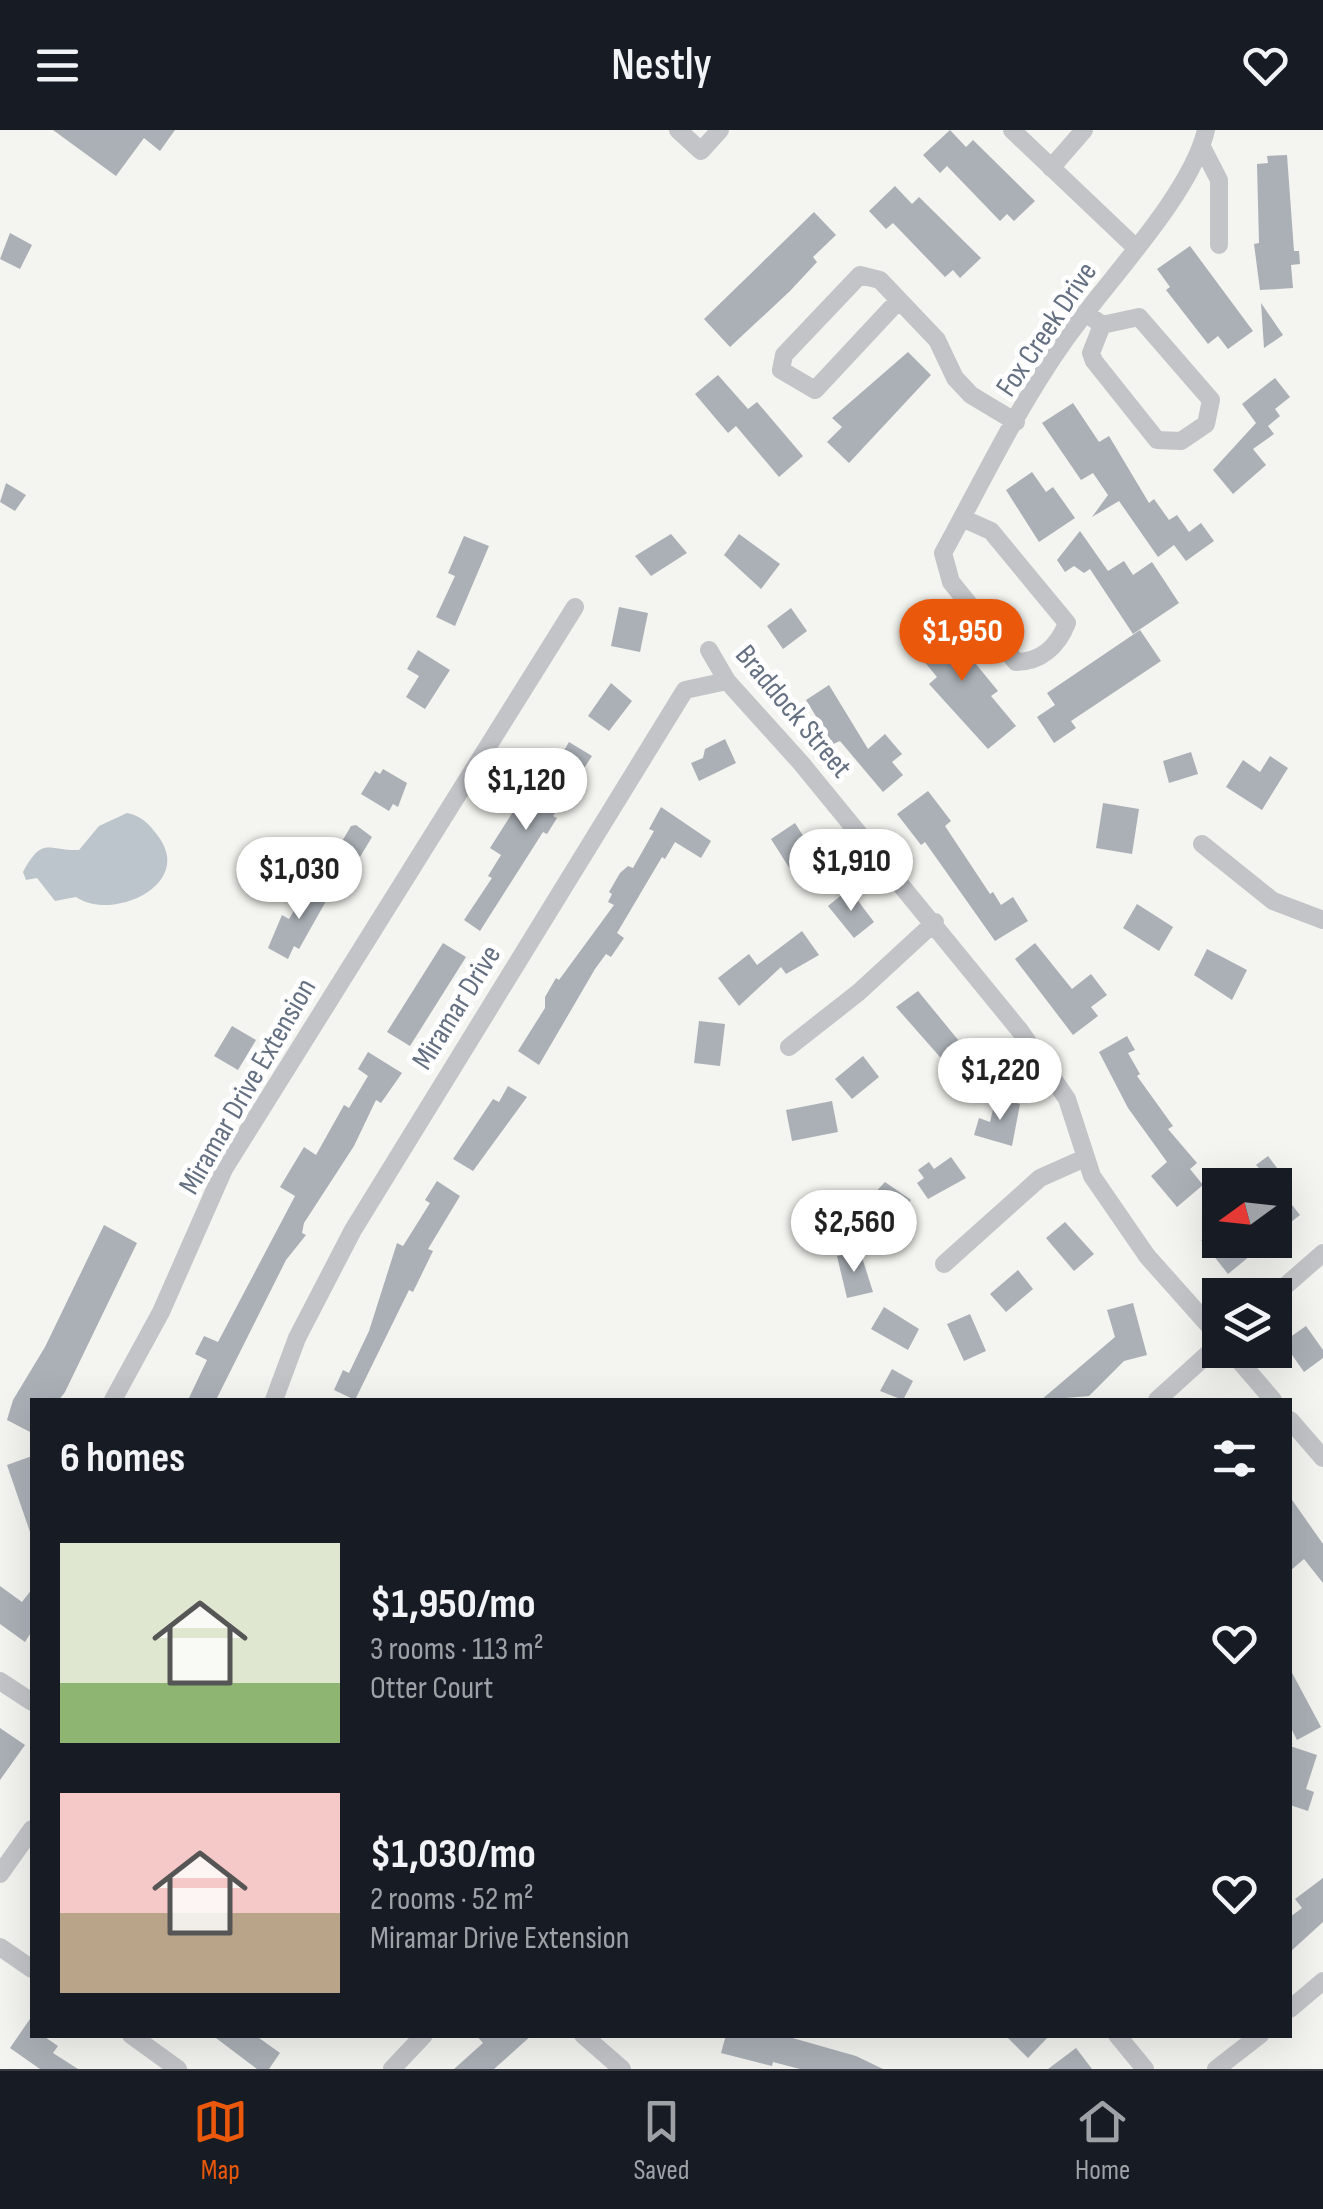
<!DOCTYPE html>
<html lang="en">
<head>
<meta charset="utf-8">
<style>
  :root { --surface:#171b24; --page:#20242c; --text:#f1f3f6; --muted:#9ea1a6; --line:#363941; --accent:#ea580c }
  body { margin:0; font-family:"Sofia Sans Condensed",sans-serif; background:var(--page); color:var(--text); height:100vh; display:flex; flex-direction:column; font-size:38px; white-space:nowrap }
  * { box-sizing:border-box; margin:0 }
  p { font-size:32px; color:var(--muted) }
  .icon { flex:none; width:55px; height:55px; fill:none; stroke:currentColor; stroke-width:2; stroke-linecap:round; stroke-linejoin:round }
  .map { position:relative; flex:1; overflow:hidden }
  .drawer { position:absolute; left:30px; top:1268px; width:1262px; height:640px; display:flex; flex-direction:column; background:var(--surface); border-radius:0px; box-shadow:0 10px 40px #0002 }
  .drawer>* { flex:none }
  .needle { width:65px; rotate:255deg }
  .controls { position:absolute; left:1202px; top:1038px; display:grid; gap:20px }
  .controls a { display:grid; place-items:center; width:90px; height:90px; border-radius:0px; background:var(--surface); box-shadow:0 10px 40px #0002; font-size:50px }
  .price { position:absolute; translate:-50% -85px; padding:0 22px; border-radius:35px; background:#fff; color:#222; font-size:32px; line-height:65px; filter:drop-shadow(0 2px 5px #0008) }
  .price::after { content:''; position:absolute; left:50%; top:60px; width:30px; height:22px; margin-left:-15px; background:inherit; clip-path:polygon(0 0,100% 0,50% 100%) }
  .price.on { background:var(--accent); color:#fff }
  ul { padding:0; list-style:none }
  li { display:flex; align-items:center; gap:30px; height:250px; padding:0 30px }
  li span { display:grid; place-items:center; flex:none; width:280px; height:200px; border-radius:0px; color:#555 }
  li>.icon { margin-inline-start:auto }
  span .icon { width:120px; height:120px; fill:#fffc; stroke-width:1 }
  li b { font-size:42px }
  h2 { display:flex; justify-content:space-between; align-items:center; height:120px; padding:0 30px; font-size:42px }
  header { display:flex; justify-content:space-between; align-items:center; height:130px; padding:0 30px; background:var(--surface); font-size:45px; font-weight:600 }
  .tabs { display:flex; justify-content:space-around; align-items:center; height:140px; border-top:2px solid var(--line); background:var(--surface); font-size:28px; color:var(--muted) }
  .tabs a { display:grid; justify-items:center; gap:5px }
  .tabs .on { color:var(--accent) }
  .map>svg:first-child { display:block }
</style>
</head>
<body>
<header><svg class="icon" aria-label="menu" viewBox="0 0 24 24"><path d="M4 6h16M4 12h16M4 18h16"/></svg>Nestly<svg class="icon" aria-label="heart" viewBox="0 0 24 24"><path d="M12 20l-8-8c-3-5 5-10 8-4 3-6 11-1 8 4z"/></svg></header>
<div class="map">
<svg width="1323" height="1939" viewBox="0 0 1323 1939">
  <rect width="100%" height="100%" fill="#f4f4f0"/>
  <path fill="#bdc5cc" d="M 127,683 C 142,686 149,694 158,706 C 195,755 112,792 76,767 L 55,771 L 37,748 L 26,750 L 23,742 C 43,705 47,721 79,720 L 99,696 Z"/>
  <path fill="#aab0b6" d="M 53,0 L 175,0 L 160,21 L 144,8 L 116,46 Z
    M 950,0 L 966,17 L 973,10 L 1035,71 L 1014,91 L 1007,84 L 1000,91 L 947,36 L 940,43 L 923,25 Z
    M 1287,25 L 1294,121 L 1299,121 L 1300,134 L 1291,135 L 1293,158 L 1260,160 L 1254,114 L 1259,113 L 1257,34 L 1268,33 L 1267,26 Z
    M 895,56 L 912,74 L 919,67 L 981,128 L 960,148 L 953,140 L 945,147 L 893,93 L 886,99 L 869,81 Z
    M 814,82 L 836,105 L 813,127 L 817,132 L 790,161 L 730,217 L 704,189 Z
    M 10,103 L 32,115 L 20,139 L 0,129 Z
    M 1190,116 L 1253,201 L 1228,219 L 1218,206 L 1208,214 L 1166,160 L 1170,157 L 1157,139 Z
    M 1261,173 L 1283,205 L 1264,218 Z
    M 908,222 L 931,245 L 849,333 L 827,312 L 842,297 L 832,288 Z
    M 718,245 L 748,279 L 757,272 L 803,326 L 779,347 L 736,296 L 728,303 L 695,264 Z
    M 1275,248 L 1290,267 L 1275,279 L 1280,286 L 1268,296 L 1274,304 L 1253,319 L 1266,335 L 1233,364 L 1213,340 L 1256,293 L 1242,274 Z
    M 1073,273 L 1099,312 L 1109,306 L 1149,373 L 1154,369 L 1169,390 L 1177,385 L 1189,402 L 1201,393 L 1214,411 L 1186,431 L 1174,415 L 1158,427 L 1119,371 L 1092,387 L 1108,365 L 1093,343 L 1081,350 L 1042,293 Z
    M 1032,342 L 1046,362 L 1053,357 L 1075,388 L 1039,412 L 1006,360 Z
    M 6,353 L 26,365 L 15,381 L 0,372 Z
    M 1080,401 L 1108,441 L 1124,431 L 1133,445 L 1152,432 L 1179,473 L 1133,504 L 1090,439 L 1084,443 L 1074,436 L 1065,442 L 1057,430 Z
    M 671,404 L 687,423 L 651,446 L 635,426 Z
    M 739,404 L 780,434 L 761,459 L 724,425 Z
    M 464,406 L 489,416 L 455,496 L 436,487 L 455,446 L 448,443 Z
    M 619,477 L 648,483 L 640,522 L 611,516 Z
    M 791,478 L 807,501 L 783,519 L 767,496 Z
    M 928,489 L 946,511 L 953,506 L 998,561 L 991,566 L 1016,596 L 988,619 L 929,554 L 937,547 L 905,508 Z
    M 1140,500 L 1161,531 L 1071,591 L 1076,598 L 1054,613 L 1037,587 L 1055,575 L 1047,563 Z
    M 418,520 L 450,540 L 425,579 L 406,567 L 419,546 L 407,539 Z
    M 611,553 L 632,571 L 609,601 L 588,586 Z
    M 829,555 L 868,619 L 885,604 L 902,624 L 892,632 L 903,645 L 883,662 L 840,611 L 833,614 L 806,570 Z
    M 725,609 L 736,633 L 699,651 L 691,633 L 703,628 L 705,619 Z
    M 569,612 L 592,626 L 553,686 L 557,688 L 547,704 L 543,702 L 480,801 L 464,790 L 492,748 L 488,746 L 501,725 L 490,718 L 523,666 L 540,676 L 557,647 L 551,643 Z
    M 1191,622 L 1198,644 L 1169,653 L 1163,631 Z
    M 1270,626 L 1288,638 L 1262,680 L 1226,657 L 1243,630 L 1260,642 Z
    M 383,639 L 407,653 L 398,677 L 393,674 L 389,681 L 361,664 L 375,641 L 380,644 Z
    M 928,661 L 951,691 L 945,696 L 990,764 L 993,762 L 1001,775 L 1013,767 L 1028,791 L 995,811 L 925,712 L 921,715 L 897,684 Z
    M 1103,673 L 1139,679 L 1132,724 L 1096,718 Z
    M 661,677 L 711,711 L 701,728 L 675,712 L 665,729 L 662,727 L 617,803 L 624,808 L 611,827 L 606,824 L 595,839 L 539,935 L 518,921 L 545,878 L 545,867 L 556,848 L 559,850 L 614,775 L 608,772 L 612,764 L 609,762 L 620,743 L 628,736 L 633,738 L 654,701 L 649,699 Z
    M 795,693 L 814,723 L 790,739 L 771,709 Z
    M 356,695 L 372,707 L 354,737 L 334,725 L 351,696 Z
    M 311,752 L 330,764 L 299,819 L 294,816 L 288,829 L 268,818 L 282,785 L 289,789 Z
    M 849,759 L 874,792 L 854,808 L 828,776 Z
    M 1137,774 L 1173,797 L 1159,821 L 1123,798 Z
    M 802,801 L 819,825 L 786,844 L 781,837 L 739,876 L 718,848 L 749,824 L 757,835 Z
    M 443,813 L 466,827 L 410,916 L 387,902 Z
    M 1035,813 L 1072,859 L 1091,844 L 1107,865 L 1091,877 L 1098,886 L 1073,905 L 1015,829 Z
    M 1207,819 L 1247,840 L 1232,870 L 1194,845 Z
    M 918,861 L 982,939 L 957,958 L 949,947 L 954,943 L 896,877 Z
    M 699,891 L 725,894 L 720,936 L 694,933 Z
    M 232,896 L 256,910 L 238,940 L 214,926 Z
    M 1127,906 L 1135,920 L 1128,923 L 1140,944 L 1137,946 L 1173,996 L 1168,999 L 1197,1033 L 1190,1039 L 1203,1055 L 1177,1077 L 1151,1046 L 1167,1032 L 1128,978 L 1099,922 Z
    M 368,922 L 402,943 L 381,973 L 376,970 L 354,1016 L 304,1093 L 302,1103 L 306,1105 L 286,1130 L 216,1270 L 188,1270 L 207,1230 L 195,1224 L 204,1206 L 218,1212 L 295,1066 L 280,1057 L 304,1017 L 316,1025 L 344,975 L 349,978 L 368,946 L 358,939 Z
    M 863,926 L 879,947 L 852,969 L 835,949 Z
    M 508,956 L 527,967 L 473,1041 L 453,1029 L 493,969 L 499,972 Z
    M 996,967 L 1020,974 L 1012,1016 L 974,1005 L 979,988 L 990,992 Z
    M 832,971 L 838,1002 L 792,1011 L 786,980 Z
    M 1268,1026 L 1290,1055 L 1276,1055 L 1300,1085 L 1281,1100 L 1275,1093 L 1275,1055 L 1256,1035 Z
    M 951,1027 L 966,1048 L 928,1069 L 917,1053 L 924,1048 L 918,1040 L 929,1032 L 934,1039 Z
    M 437,1051 L 460,1066 L 428,1119 L 433,1121 L 413,1162 L 409,1160 L 355,1270 L 334,1260 L 343,1240 L 349,1243 L 369,1201 L 397,1113 L 403,1116 L 430,1073 L 425,1070 Z
    M 885,1052 L 911,1070 L 883,1098 L 879,1094 L 871,1103 L 853,1086 Z
    M 1065,1092 L 1094,1124 L 1074,1141 L 1046,1108 Z
    M 104,1095 L 137,1113 L 65,1262 L 59,1270 L 32,1270 L 32,1303 L 7,1290 L 13,1270 L 45,1217 Z
    M 1201,1110 L 1247,1110 L 1256,1121 L 1228,1144 Z
    M 860,1121 L 873,1162 L 847,1168 L 837,1126 Z
    M 1018,1140 L 1033,1159 L 1006,1182 L 990,1164 Z
    M 1133,1173 L 1147,1225 L 1124,1231 L 1089,1266 L 1041,1270 L 1115,1207 L 1107,1180 Z
    M 884,1177 L 919,1199 L 908,1220 L 871,1199 Z
    M 970,1184 L 986,1221 L 964,1231 L 947,1194 Z
    M 1306,1196 L 1323,1220 L 1323,1228 L 1304,1242 L 1283,1212 Z
    M 892,1239 L 913,1251 L 903,1270 L 880,1261 Z
    M 32,1326 L 32,1401 L 30,1402 L 7,1335 Z
    M 1290,1367 L 1323,1414 L 1323,1453 L 1304,1429 L 1290,1441 Z
    M 0,1456 L 22,1472 L 32,1459 L 32,1501 L 25,1512 L 0,1494 Z
    M 1290,1539 L 1321,1597 L 1297,1610 L 1290,1596 Z
    M 0,1598 L 25,1615 L 0,1650 Z
    M 1290,1616 L 1317,1625 L 1306,1659 L 1314,1662 L 1308,1681 L 1290,1675 Z
    M 1323,1748 L 1323,1792 L 1290,1822 L 1290,1787 L 1302,1778 L 1295,1769 Z
    M 32,1886 L 32,1905 L 42,1905 L 58,1916 L 53,1923 L 78,1939 L 40,1939 L 10,1918 Z
    M 212,1905 L 255,1905 L 280,1923 L 269,1939 L 257,1939 Z
    M 476,1905 L 532,1905 L 494,1939 L 454,1939 L 483,1913 Z
    M 726,1905 L 789,1907 L 856,1926 L 883,1939 L 800,1939 L 773,1932 L 772,1936 L 721,1923 Z
    M 1005,1905 L 1050,1905 L 1028,1928 Z
    M 1076,1918 L 1092,1939 L 1048,1939 Z"/>
  <g fill="none" stroke-linecap="round" stroke-linejoin="round">
    <path stroke="#c2c4c8" stroke-width="18" d="M 678,0 L 701,21 L 720,0
      M 1012,0 L 1135,117
      M 1202,17 L 1219,50 L 1219,115
      M 1051,38 L 1084,0
      M 899,170 L 815,260 L 781,240 L 784,225 L 860,145 L 880,150 L 937,210 L 955,248 L 971,265 L 1016,292
      M 1086,183 L 1102,195 L 1139,187 L 1211,270 L 1206,294 L 1181,311 L 1157,310 L 1094,231 L 1091,223 L 1102,195
      M 962,388 L 991,401 L 1067,493 C 1058,516 1041,532 1016,532 L 951,452 L 943,423 C 982,352 1018,276 1065,210 C 1105,153 1191,65 1206,0
      M 709,520 L 727,551 L 801,633 L 1021,902 L 1067,969 L 1092,1046 L 1147,1126 L 1220,1208
      M 1202,714 L 1273,771 L 1323,790
      M 789,917 L 859,862 L 935,792
      M 944,1134 L 1040,1048 L 1085,1028
      M 1275,1165 L 1323,1123
      M 1230,1220 L 1273,1270
      M 113,1270 L 161,1182 L 224,1039 L 575,477
      M 274,1270 L 297,1208 L 353,1100 L 685,560 L 727,551
      M 1157,1270 L 1220,1213
      M 1290,1290 L 1323,1328
      M 0,1551 L 32,1572
      M 0,1744 L 32,1699
      M 0,1817 L 32,1839
      M 1290,1879 L 1323,1851
      M 131,1905 L 178,1939
      M 583,1905 L 622,1939
      M 1117,1905 L 1145,1939
      M 392,1939 L 424,1905
      M 1216,1939 L 1260,1905"/>
  </g>
  <g text-anchor="middle" stroke-width="10" stroke-linejoin="round" paint-order="stroke">
    <g font-size="30" fill="#647081" stroke="#fff">
      <text transform="translate(1046 199) rotate(-56)" y="10">Fox Creek Drive</text>
      <text transform="translate(794 581) rotate(50)" y="10">Braddock Street</text>
      <text transform="translate(456 877) rotate(-58)" y="10">Miramar Drive</text>
      <text transform="translate(247 956) rotate(-60)" y="10">Miramar Drive Extension</text>
    </g>
  </g>
</svg>
<div class="controls">
<a><svg class="needle" viewBox="-14 -14 28 28"><path d="M0-13l5 13h-10z" fill="#e53935"/><path d="M0 13l5-13h-10z" fill="#9ea1a6"/></svg></a>
<a><svg class="icon" aria-label="layers" viewBox="0 0 24 24"><path d="M12 4l9 5-9 5-9-5zM3 14l9 5 9-5"/></svg></a>
</div>
<b class="price on" style="left:962px;top:554px">$1,950</b>
<b class="price" style="left:526px;top:703px">$1,120</b>
<b class="price" style="left:851px;top:784px">$1,910</b>
<b class="price" style="left:299px;top:792px">$1,030</b>
<b class="price" style="left:1000px;top:993px">$1,220</b>
<b class="price" style="left:854px;top:1145px">$2,560</b>
<section class="drawer">
<h2>6 homes<svg class="icon" aria-label="filters" viewBox="0 0 24 24"><path d="M4 7h16M4 17h16"/><circle cx="9" cy="7" r="2"/><circle cx="15" cy="17" r="2"/></svg></h2>
<ul>
<li><span style="background:linear-gradient(#dfe7d0 70%,#8fb573 0)"><svg class="icon" aria-label="home" viewBox="0 0 24 24"><path d="M3 11l9-7 9 7M6 9v11h12V9"/></svg></span><div><b>$1,950/mo</b><p>3 rooms · 113 m²</p><p>Otter Court</p></div><svg class="icon" aria-label="heart" viewBox="0 0 24 24"><path d="M12 20l-8-8c-3-5 5-10 8-4 3-6 11-1 8 4z"/></svg></li>
<li><span style="background:linear-gradient(#f6c9c9 60%,#b9a48a 0)"><svg class="icon" aria-label="home" viewBox="0 0 24 24"><path d="M3 11l9-7 9 7M6 9v11h12V9"/></svg></span><div><b>$1,030/mo</b><p>2 rooms · 52 m²</p><p>Miramar Drive Extension</p></div><svg class="icon" aria-label="heart" viewBox="0 0 24 24"><path d="M12 20l-8-8c-3-5 5-10 8-4 3-6 11-1 8 4z"/></svg></li>
</ul>
</section>
</div>
<nav class="tabs">
<a class="on"><svg class="icon" aria-label="map" viewBox="0 0 24 24"><path d="M3 6l6-2 6 2 6-2v14l-6 2-6-2-6 2zM9 4v14M15 6v14"/></svg>Map</a>
<a><svg class="icon" aria-label="saved" viewBox="0 0 24 24"><path d="M7 4h10v16l-5-4-5 4z"/></svg>Saved</a>
<a><svg class="icon" aria-label="home" viewBox="0 0 24 24"><path d="M3 11l9-7 9 7M6 9v11h12V9"/></svg>Home</a>
</nav>
</body>
</html>
